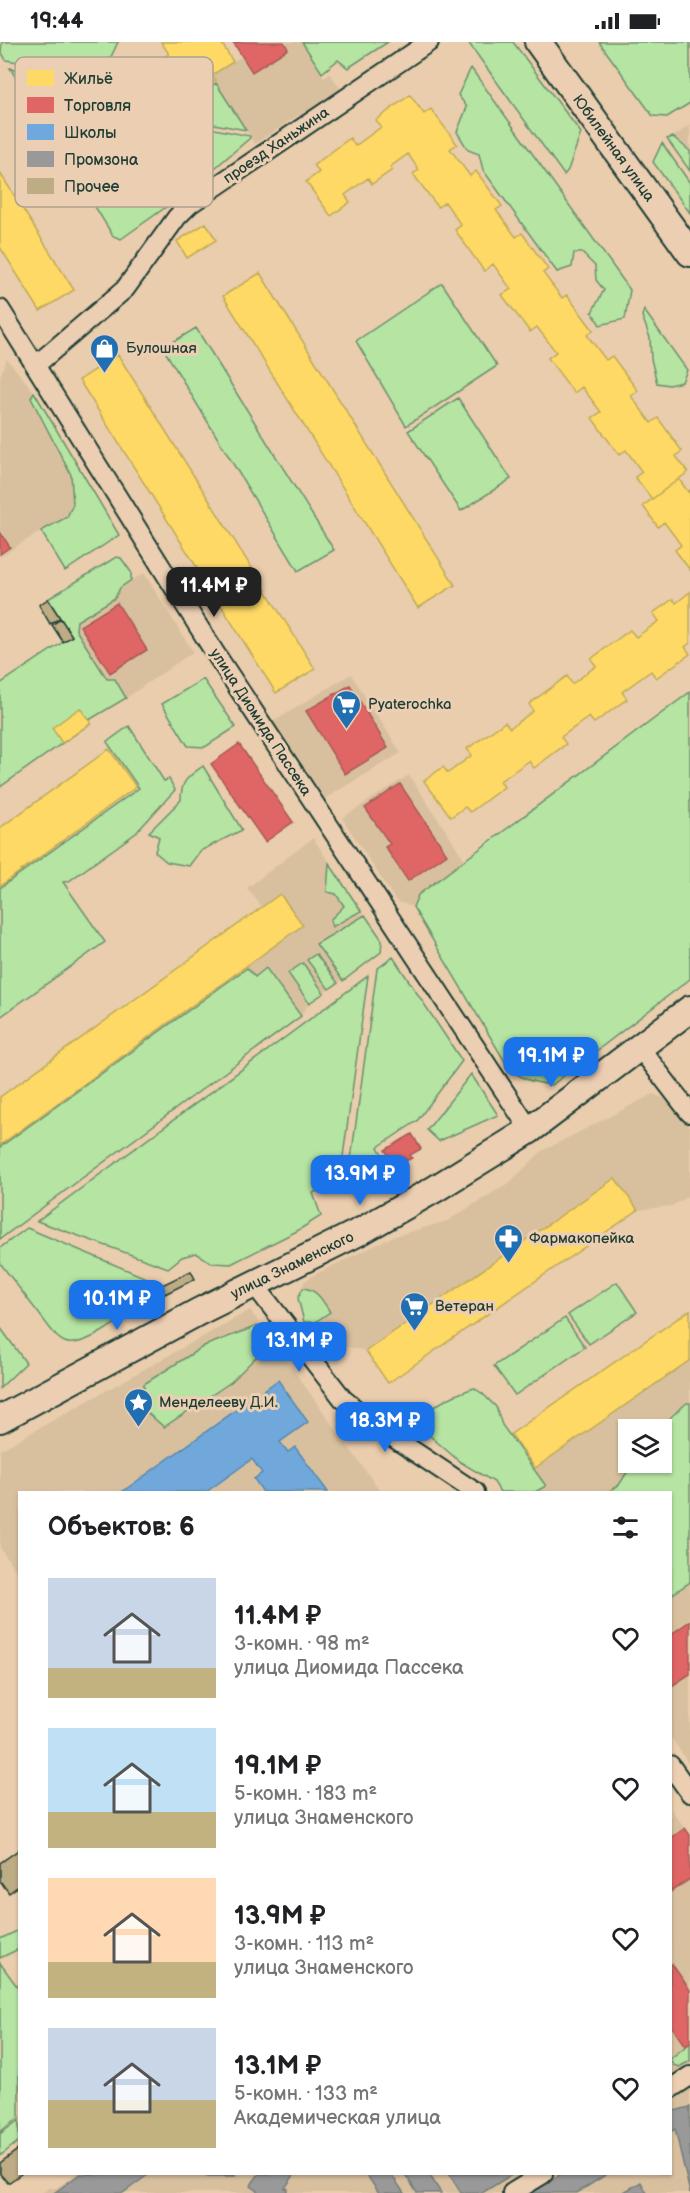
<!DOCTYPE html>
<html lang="ru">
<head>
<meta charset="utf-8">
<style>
  :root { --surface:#fff; --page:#f2f2f2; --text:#202124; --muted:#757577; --accent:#1a73e8 }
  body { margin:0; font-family:"Balsamiq Sans",sans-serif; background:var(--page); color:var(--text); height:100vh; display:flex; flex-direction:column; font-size:22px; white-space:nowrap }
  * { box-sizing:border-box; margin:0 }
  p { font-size:20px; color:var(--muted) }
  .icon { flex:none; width:33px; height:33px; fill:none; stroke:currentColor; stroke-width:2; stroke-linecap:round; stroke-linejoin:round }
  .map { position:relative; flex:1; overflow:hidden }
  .details { position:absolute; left:18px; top:1449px; width:654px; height:684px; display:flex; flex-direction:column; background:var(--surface); border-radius:0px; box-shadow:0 2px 4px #0004 }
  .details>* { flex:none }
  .controls { position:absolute; left:618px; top:1377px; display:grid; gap:12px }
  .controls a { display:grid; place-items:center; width:54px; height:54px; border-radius:0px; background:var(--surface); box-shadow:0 2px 4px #0004; font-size:30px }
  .price { position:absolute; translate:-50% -51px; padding:0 14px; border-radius:12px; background:var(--accent); color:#fff; font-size:20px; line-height:39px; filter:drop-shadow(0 2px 3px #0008) }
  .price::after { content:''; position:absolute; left:50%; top:36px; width:18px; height:14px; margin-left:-9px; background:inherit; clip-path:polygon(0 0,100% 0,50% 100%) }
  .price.on { background:#222; color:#fff }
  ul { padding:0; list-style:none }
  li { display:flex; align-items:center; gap:18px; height:150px; padding:0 30px }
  li span { display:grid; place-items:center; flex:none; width:168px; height:120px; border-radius:0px; color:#555 }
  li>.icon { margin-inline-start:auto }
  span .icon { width:72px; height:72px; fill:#fffc; stroke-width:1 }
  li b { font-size:26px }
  h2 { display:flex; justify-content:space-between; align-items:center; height:72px; padding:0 30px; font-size:26px }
  .status { display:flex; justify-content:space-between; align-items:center; height:42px; padding:0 30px; background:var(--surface); direction:ltr }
  .status svg { height:16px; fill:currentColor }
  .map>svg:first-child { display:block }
</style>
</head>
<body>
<div class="status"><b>19:44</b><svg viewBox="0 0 49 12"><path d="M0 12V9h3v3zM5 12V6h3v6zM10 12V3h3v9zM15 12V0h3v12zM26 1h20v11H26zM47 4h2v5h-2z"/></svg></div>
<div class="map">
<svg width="690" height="2151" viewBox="0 0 690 2151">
  <rect width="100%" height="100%" fill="#eacdad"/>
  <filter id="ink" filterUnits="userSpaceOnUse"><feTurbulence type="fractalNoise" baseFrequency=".0167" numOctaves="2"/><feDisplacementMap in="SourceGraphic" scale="12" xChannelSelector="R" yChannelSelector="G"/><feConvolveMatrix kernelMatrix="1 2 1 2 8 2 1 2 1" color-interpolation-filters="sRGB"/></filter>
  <g filter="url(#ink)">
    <path fill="#d8c09f" d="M 233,0 L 302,0 L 324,36 L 330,32 L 342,49 L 302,77 L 299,73 L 255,102 L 212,33 L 242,14 Z
      M 690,83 L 690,109 L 673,95 Z
      M 7,317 L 34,350 L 119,493 L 65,529 L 41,489 L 0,515 L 0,334 Z
      M 144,531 L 193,610 L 126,656 L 115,637 L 108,637 L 76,588 L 76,579 L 115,556 L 120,546 Z
      M 351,632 L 401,711 L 321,759 L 271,681 Z
      M 409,733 L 465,818 L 418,853 L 413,865 L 396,859 L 342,776 Z
      M 313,796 L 382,898 L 381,910 L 309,961 L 301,974 L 266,927 L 255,935 L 246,925 L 302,883 L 280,852 L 262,865 L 247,846 Z
      M 653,1052 L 675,1061 L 690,1085 L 690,1153 L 672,1164 L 638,1168 L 615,1136 L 366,1309 L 333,1302 L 313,1290 L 304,1280 L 298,1256 L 305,1239 L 312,1234 L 392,1195 L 447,1179 L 510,1140 L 542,1109 Z
      M 250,1268 L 381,1450 L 20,1450 L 19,1533 L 0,1506 L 0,1408 Z
      M 690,1318 L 690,1361 L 674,1371 L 661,1387 L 628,1388 L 628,1420 L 633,1421 L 619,1443 L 608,1450 L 535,1450 L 546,1444 L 533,1427 Z
      M 690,1540 L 690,1724 L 671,1695 L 670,1553 Z
      M 671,1767 L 690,1793 L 690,2001 L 686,2004 L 690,2010 L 690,2151 L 482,2151 L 513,2132 L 670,2132 Z
      M 76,2132 L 449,2132 L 461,2151 L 42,2151 L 48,2146 L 56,2146 Z"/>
    <path fill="#b5e4a3" stroke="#6a906c" stroke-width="1.5" d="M 2,0 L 118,0 L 102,34 L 6,18 L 1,9 Z
      M 302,0 L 388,0 L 348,26 L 338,18 L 322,31 Z
      M 468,0 L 513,0 L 581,91 L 568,128 L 564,133 Z
      M 599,0 L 690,0 L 690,61 L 667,75 L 653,74 Z
      M 10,26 L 87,40 L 166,154 L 168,160 L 166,165 L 121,197 L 113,194 Z
      M 471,26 L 630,248 L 625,277 L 600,283 L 592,270 L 604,248 L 596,238 L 595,224 L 582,211 L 574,211 L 572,225 L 557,230 L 483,128 L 479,112 L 468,108 L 457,90 L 467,65 L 458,53 Z
      M 216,41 L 246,88 L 155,71 L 173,60 L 177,66 Z
      M 149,74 L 250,94 L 250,96 L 202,137 L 182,125 L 146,76 Z
      M 673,95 L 690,109 L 690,129 L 667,97 Z
      M 662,101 L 690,141 L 690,171 L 653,120 Z
      M 442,241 L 497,324 L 406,384 L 356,299 Z
      M 644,268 L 687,328 L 682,340 L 669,343 L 657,341 L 651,317 L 650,296 L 642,274 Z
      M 196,286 L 334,508 L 298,529 L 163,306 Z
      M 34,350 L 119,493 L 65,529 L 41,489 L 67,475 L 73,462 L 71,433 L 31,356 Z
      M 458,356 L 511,437 L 461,469 L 408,389 Z
      M 116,515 L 121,516 L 131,530 L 131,538 L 120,546 L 115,556 L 77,579 L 76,588 L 107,637 L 115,637 L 126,656 L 89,678 L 91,681 L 0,745 L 0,642 L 72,594 L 48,557 Z
      M 203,637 L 236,685 L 205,705 L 188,704 L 162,662 Z
      M 690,650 L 690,937 L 552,1043 C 533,1040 520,1038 507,1023 L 413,865 L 418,853 Z
      M 129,684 L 164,739 L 169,737 L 175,748 L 136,791 L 69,839 L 63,840 L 105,900 L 0,975 L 0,846 L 139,746 L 107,700 Z
      M 203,724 L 242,788 L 200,809 L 189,824 L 167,820 L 155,810 L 159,795 L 149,790 L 181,758 C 181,738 188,735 203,724 Z
      M 329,821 L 361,869 L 332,885 L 330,878 L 344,864 L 336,852 L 327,850 Z
      M 365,873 L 382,898 L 381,910 L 343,939 L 316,902 Z
      M 316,912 L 338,941 L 329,947 L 307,918 Z
      M 393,915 L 462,1019 L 417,1079 L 378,1105 L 388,1124 L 372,1133 L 362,1125 L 349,1132 L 377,927 Z
      M 303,921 L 324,951 L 309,961 L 288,931 Z
      M 247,926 L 255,935 L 266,926 L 301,974 L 0,1197 L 0,1105 Z
      M 368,934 L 340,1136 L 313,1151 L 321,1174 L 297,1189 L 231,1222 L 212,1221 L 196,1211 L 182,1215 L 168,1226 L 37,1179 Z
      M 471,1032 L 498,1073 L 439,1099 L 427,1088 Z
      M 27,1186 L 151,1238 L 143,1247 L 141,1263 C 125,1274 93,1300 73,1301 C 66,1302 62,1299 56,1294 L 0,1221 L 0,1206 Z
      M 617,1240 L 637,1270 L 589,1302 L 568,1273 Z
      M 303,1246 C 317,1247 323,1259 330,1270 L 315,1280 L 304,1280 L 298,1256 Z
      M 565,1276 L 585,1305 L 515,1353 L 494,1324 Z
      M 257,1284 L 263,1288 L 268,1303 L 231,1340 L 164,1385 L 143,1367 L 144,1342 L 204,1304 Z
      M 0,1285 L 26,1321 L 0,1346 Z
      M 474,1346 L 483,1352 L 496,1365 L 502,1383 L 546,1444 L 535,1450 L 500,1450 L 494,1440 L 460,1420 L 415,1381 C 431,1364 452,1353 474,1346 Z
      M 687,1361 L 690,1361 L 690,1540 L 671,1553 L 670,1450 L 608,1450 L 619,1443 L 633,1421 L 662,1420 C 662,1388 659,1382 687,1361 Z
      M 19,1888 L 19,1907 L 0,1916 L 0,1897 Z
      M 0,1921 L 19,1947 L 19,2075 L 0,2090 Z
      M 690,2001 L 690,2019 L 679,2025 L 673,2023 L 670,2017 Z
      M 19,2078 L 19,2099 L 0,2114 L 0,2092 Z"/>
    <path fill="#ffd966" stroke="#bcaa57" stroke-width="1.5" d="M 161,0 L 221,0 L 233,20 L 212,33 L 216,38 L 181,60 L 176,53 L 159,64 L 138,31 L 169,12 Z
      M 410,53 L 424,72 L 431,67 L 457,102 L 450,107 L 470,134 L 476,129 L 502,164 L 496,168 L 516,195 L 522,191 L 548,227 L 543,231 L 562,256 L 567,253 L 593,288 L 587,293 L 606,318 L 612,314 L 638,349 L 631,354 L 651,381 L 658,376 L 682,409 L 676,414 L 688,430 L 652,457 L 635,435 L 642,430 L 626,408 L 619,413 L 592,376 L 601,370 L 582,345 L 574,351 L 548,316 L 556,310 L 537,285 L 530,290 L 502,253 L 511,247 L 493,222 L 484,229 L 455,188 L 461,183 L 445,160 L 438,165 L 413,132 L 419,128 L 408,112 L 390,125 L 392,128 L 372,142 L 368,136 L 345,153 L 350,160 L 331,174 L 306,140 L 319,130 L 314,123 L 350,96 L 355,104 L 381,85 L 376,78 Z
      M 0,131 L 74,248 L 40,269 L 0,205 Z
      M 206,181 L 216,198 L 187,216 L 177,199 Z
      M 260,231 L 455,543 L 418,566 L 223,254 Z
      M 118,313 L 315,627 L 276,651 L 79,338 Z
      M 679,437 L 688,450 L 690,448 L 690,528 L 675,508 L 681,503 L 673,492 L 664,480 L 658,485 L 643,464 Z
      M 690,550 L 690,601 L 685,605 L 690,612 L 656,636 L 651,629 L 622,650 L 627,657 L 594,681 L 589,675 L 561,695 L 566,702 L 534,726 L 529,719 L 500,739 L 504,745 L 470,770 L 465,765 L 451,775 L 424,739 L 443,725 L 448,731 L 472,713 L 467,707 L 505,680 L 510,686 L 533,669 L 529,662 L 567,634 L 572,642 L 596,624 L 591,617 L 630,588 L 636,595 L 659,579 L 653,571 L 673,557 L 676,561 Z
      M 80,666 L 91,681 L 62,701 L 52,686 Z
      M 109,707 L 136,745 L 0,844 L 0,786 Z
      M 280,852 L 303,883 L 0,1103 L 0,1055 Z
      M 615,1136 L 638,1168 L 388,1341 L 366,1309 Z
      M 690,1268 L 690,1318 L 535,1426 L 511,1392 Z"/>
    <path fill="#e06666" stroke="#a65a57" stroke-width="1.5" d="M 233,0 L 284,0 L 288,7 L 252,30 Z
      M 0,490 L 10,505 L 0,512 Z
      M 117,561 L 147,608 L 110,631 L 80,584 Z
      M 350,643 L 388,706 L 345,732 L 306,669 Z
      M 239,702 L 293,780 L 265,800 L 211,722 Z
      M 400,742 L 447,812 L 408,839 L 385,805 L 390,802 L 365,766 Z
      M 412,1092 L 421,1107 L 410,1113 L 412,1116 L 406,1119 L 404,1116 L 394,1122 L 385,1108 Z
      M 690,1579 L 690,1632 L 670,1645 L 670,1593 Z
      M 685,1786 L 690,1793 L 690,1837 L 670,1850 L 670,1797 Z
      M 672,1922 L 690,1948 L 690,2001 L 686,2004 L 670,1982 L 670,1923 Z"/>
    <path fill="#6fa8dc" stroke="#5788aa" stroke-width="1.5" d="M 278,1338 L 308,1380 L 280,1400 L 288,1410 L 295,1405 L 328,1450 L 263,1450 L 254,1437 L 262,1431 L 252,1417 L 206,1450 L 122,1450 Z"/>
    <path fill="#999" stroke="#747d7b" stroke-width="1.5" d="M 670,2063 L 674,2069 L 690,2065 L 690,2151 L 675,2087 L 670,2090 Z
      M 80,2132 L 149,2132 L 123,2151 L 54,2151 Z
      M 207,2132 L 235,2132 L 235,2134 L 207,2134 Z
      M 259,2132 L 292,2132 L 294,2133 L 285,2146 L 288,2147 L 285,2151 L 260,2151 L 250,2144 Z
      M 366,2132 L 391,2132 L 404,2151 L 379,2151 Z
      M 405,2132 L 429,2132 L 441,2151 L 417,2151 Z
      M 449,2132 L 513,2132 L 482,2151 L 461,2151 Z
      M 561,2132 L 607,2132 L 577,2151 L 531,2151 Z
      M 641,2140 L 647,2151 L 622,2151 Z"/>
    <path fill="#bdac84" stroke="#1f3d34" stroke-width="1.5" d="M 48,557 L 60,576 L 50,582 L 39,563 Z
      M 61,577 L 72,594 L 63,600 L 52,583 Z
      M 191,1229 L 195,1237 L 165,1252 L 160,1244 Z
      M 20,1807 L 20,1843 L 9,1851 L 0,1839 L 0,1821 Z
      M 19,2107 L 21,2132 L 8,2141 L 0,2132 L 0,2121 Z"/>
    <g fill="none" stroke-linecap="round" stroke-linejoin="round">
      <defs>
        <path id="street" d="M 0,267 L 215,611 L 530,1088
          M 36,323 L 125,247 L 177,175 L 190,162 L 429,0
          M 640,1006 L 690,1071
          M 254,1242 L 343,1357 L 379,1386 L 475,1450
          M 670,1723 L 690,1751
          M 670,2047 L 690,2034
          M 512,2151 L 543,2132"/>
        <path id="secondary" d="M 538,0 L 690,211
          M 0,1377 L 198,1270 L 363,1188 L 435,1147 L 530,1088 L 690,967"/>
      </defs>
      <use href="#street" stroke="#1f3d34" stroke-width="22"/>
      <use href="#secondary" stroke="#1f3d34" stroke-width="30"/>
      <use href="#street" stroke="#eccfb3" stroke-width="18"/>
      <use href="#secondary" stroke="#eccfb3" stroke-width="26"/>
    </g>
  </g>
  <defs>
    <symbol id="shop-pin" viewBox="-11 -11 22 30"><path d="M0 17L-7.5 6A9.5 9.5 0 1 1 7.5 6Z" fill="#1f6fb2" stroke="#eccfb3"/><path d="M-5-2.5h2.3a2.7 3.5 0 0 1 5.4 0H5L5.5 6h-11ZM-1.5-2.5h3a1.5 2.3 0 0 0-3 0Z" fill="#fff"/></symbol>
    <symbol id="supermarket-pin" viewBox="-11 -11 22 30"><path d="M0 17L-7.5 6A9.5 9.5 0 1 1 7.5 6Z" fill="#1f6fb2" stroke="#eccfb3"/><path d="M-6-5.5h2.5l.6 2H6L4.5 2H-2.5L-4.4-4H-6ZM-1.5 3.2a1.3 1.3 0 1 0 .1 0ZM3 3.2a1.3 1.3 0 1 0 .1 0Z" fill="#fff"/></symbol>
    <symbol id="pharmacy-pin" viewBox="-11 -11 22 30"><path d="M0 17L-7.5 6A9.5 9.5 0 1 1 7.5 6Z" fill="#1f6fb2" stroke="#eccfb3"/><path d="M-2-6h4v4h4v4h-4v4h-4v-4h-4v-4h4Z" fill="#fff"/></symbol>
    <symbol id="sight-pin" viewBox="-11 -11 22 30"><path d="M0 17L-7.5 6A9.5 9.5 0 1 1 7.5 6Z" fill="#1f6fb2" stroke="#eccfb3"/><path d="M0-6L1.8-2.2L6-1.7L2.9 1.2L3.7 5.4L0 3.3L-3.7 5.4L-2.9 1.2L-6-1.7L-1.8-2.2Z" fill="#fff"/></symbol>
  </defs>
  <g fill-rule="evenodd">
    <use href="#shop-pin" x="88" y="290" width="33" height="45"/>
    <use href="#supermarket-pin" x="330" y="646" width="33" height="45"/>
    <use href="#pharmacy-pin" x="492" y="1180" width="33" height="45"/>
    <use href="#supermarket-pin" x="398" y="1248" width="33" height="45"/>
    <use href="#sight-pin" x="122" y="1344" width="33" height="45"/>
  </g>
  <g text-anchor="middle" stroke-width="6" stroke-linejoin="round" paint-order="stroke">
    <g font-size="15" fill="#1f3d34" stroke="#eccfb3">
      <text transform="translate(276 103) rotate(-34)" y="5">проезд Ханьжина</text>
      <text transform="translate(614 106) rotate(54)" y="5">Юбилейная улица</text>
      <text transform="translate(261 680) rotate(57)" y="5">улица Диомида Пассека</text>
      <text transform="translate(292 1223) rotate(-26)" y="5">улица Знаменского</text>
    </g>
    <g font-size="15" fill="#1f3d34" stroke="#eccfb3" text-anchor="start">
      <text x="126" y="311">Булошная</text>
      <text x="368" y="667">Pyaterochka</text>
      <text x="529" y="1201">Фармакопейка</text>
      <text x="435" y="1269">Ветеран</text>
      <text x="159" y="1365">Менделееву Д.И.</text>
    </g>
  </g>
  <rect x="15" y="15" width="198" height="150" rx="9" fill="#eccfb3" stroke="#aea38d" stroke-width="1.5"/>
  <rect x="27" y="28" width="27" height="16" fill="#ffd966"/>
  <rect x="27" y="55" width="27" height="16" fill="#e06666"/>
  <rect x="27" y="82" width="27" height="16" fill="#6fa8dc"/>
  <rect x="27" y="109" width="27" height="16" fill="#999"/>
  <rect x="27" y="136" width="27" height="16" fill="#bdac84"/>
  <g font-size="16" fill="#1f3d34">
    <text x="64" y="42">Жильё</text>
    <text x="64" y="69">Торговля</text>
    <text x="64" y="96">Школы</text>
    <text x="64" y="123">Промзона</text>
    <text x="64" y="150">Прочее</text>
  </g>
</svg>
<div class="controls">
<a><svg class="icon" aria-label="layers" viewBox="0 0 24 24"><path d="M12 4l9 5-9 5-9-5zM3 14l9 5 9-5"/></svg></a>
</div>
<b class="price on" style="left:214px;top:576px">11.4M ₽</b>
<b class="price" style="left:551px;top:1046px">19.1M ₽</b>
<b class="price" style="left:360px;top:1164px">13.9M ₽</b>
<b class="price" style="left:117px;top:1289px">10.1M ₽</b>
<b class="price" style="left:299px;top:1331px">13.1M ₽</b>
<b class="price" style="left:385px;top:1411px">18.3M ₽</b>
<section class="details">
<h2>Объектов: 6<svg class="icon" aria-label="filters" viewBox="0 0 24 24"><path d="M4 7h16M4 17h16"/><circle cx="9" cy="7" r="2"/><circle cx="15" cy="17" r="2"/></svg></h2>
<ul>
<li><span style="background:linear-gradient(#c9d6e8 75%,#c2b280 0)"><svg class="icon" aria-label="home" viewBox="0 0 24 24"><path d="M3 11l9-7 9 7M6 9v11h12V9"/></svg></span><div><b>11.4M ₽</b><p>3-комн. · 98 m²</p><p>улица Диомида Пассека</p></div><svg class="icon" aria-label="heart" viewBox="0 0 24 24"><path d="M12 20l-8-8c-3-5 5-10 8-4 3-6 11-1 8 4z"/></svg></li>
<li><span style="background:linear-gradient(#bfe0f5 70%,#c2b280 0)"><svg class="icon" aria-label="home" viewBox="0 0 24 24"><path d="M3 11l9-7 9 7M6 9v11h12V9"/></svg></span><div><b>19.1M ₽</b><p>5-комн. · 183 m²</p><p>улица Знаменского</p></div><svg class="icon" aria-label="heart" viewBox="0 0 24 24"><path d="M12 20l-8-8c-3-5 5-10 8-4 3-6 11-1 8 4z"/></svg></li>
<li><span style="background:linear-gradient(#ffd9b3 70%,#c2b280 0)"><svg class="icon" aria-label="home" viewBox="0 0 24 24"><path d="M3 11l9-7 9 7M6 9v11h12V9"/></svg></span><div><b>13.9M ₽</b><p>3-комн. · 113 m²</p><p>улица Знаменского</p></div><svg class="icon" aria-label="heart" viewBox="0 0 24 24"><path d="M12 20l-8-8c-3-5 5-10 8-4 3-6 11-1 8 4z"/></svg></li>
<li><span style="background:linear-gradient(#c9d6e8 60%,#c2b280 0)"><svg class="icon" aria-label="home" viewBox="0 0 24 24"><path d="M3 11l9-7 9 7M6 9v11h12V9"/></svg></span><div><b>13.1M ₽</b><p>5-комн. · 133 m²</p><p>Академическая улица</p></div><svg class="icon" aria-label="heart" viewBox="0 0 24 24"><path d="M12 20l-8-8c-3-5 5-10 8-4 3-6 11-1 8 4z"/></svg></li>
</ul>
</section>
</div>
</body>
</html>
